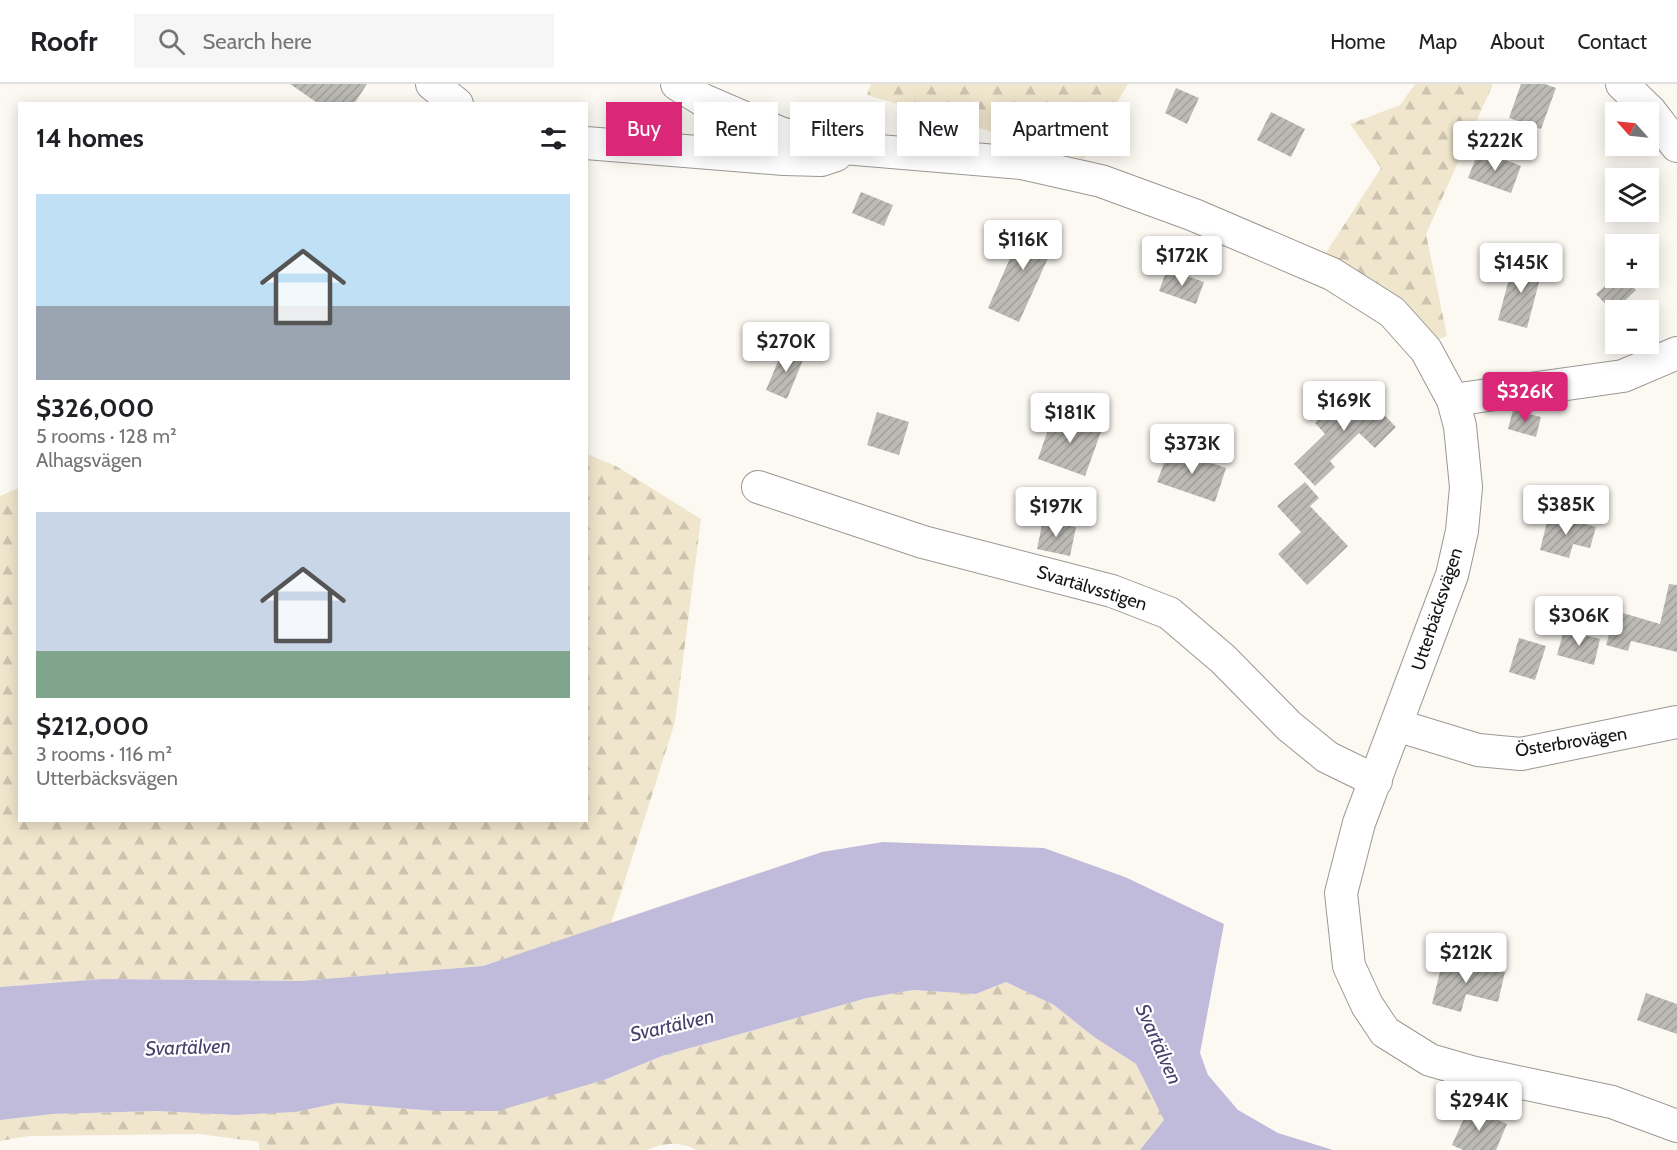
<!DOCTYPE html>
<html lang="en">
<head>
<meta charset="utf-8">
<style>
  :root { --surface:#fff; --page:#f6f6f6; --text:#202124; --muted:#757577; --line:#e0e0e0; --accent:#db2777 }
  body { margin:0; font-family:Cabin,sans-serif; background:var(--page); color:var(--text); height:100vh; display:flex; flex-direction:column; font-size:22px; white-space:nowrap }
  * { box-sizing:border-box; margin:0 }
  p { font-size:20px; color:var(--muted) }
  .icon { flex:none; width:33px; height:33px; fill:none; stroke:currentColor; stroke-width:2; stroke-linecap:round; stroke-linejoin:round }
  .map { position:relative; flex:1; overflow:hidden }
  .drawer { position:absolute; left:18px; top:18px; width:570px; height:720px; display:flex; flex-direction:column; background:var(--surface); border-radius:0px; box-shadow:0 3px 15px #0003 }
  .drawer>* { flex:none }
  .banner { position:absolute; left:606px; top:18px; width:570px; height:54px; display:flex; gap:12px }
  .needle { width:39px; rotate:297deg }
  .fabs { position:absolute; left:1605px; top:18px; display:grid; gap:12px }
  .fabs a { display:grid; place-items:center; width:54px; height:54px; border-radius:0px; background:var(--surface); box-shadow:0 3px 15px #0003; font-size:30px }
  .price { position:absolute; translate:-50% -51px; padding:0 14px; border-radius:6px; background:#fff; color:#222; font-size:20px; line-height:39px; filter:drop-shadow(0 2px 3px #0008) }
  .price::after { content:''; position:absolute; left:50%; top:36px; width:18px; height:14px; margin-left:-9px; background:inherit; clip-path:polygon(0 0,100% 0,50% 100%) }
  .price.active { background:var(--accent); color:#fff }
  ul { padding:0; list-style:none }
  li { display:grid; align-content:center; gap:12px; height:318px; padding:0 18px }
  li span { display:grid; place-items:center; height:186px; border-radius:0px; color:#555 }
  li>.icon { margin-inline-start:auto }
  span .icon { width:108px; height:108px; fill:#fffc; stroke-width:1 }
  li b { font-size:26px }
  h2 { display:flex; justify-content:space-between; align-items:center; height:72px; padding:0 18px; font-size:26px }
  .tag { padding:0 21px; border-radius:0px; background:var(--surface); box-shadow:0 3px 15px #0003; font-size:21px; line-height:54px }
  .tag.active { background:var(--accent); color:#fff }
  header { display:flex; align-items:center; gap:36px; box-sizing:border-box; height:84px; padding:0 30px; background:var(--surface); border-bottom:2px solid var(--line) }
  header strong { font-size:28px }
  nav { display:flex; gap:33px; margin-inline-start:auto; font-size:21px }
  .search { width:420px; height:54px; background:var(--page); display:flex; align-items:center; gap:15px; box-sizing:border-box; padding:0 21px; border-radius:0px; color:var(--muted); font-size:22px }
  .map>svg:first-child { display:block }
</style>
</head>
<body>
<header>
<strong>Roofr</strong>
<div class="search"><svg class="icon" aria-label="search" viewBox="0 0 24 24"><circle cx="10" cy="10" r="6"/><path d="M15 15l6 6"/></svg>Search here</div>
<nav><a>Home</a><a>Map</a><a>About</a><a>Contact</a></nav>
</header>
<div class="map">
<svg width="1677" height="1066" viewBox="0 0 1677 1066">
  <defs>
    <pattern id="forest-firs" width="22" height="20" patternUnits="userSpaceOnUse" patternTransform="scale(1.5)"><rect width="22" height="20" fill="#f0e6cd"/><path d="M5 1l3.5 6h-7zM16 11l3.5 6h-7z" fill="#cdc4af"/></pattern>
    <pattern id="building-hatch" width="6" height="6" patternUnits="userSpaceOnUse" patternTransform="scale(1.5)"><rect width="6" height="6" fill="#bcbab4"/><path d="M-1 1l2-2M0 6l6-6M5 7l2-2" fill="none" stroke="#a19f9a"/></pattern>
  </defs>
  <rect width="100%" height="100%" fill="#fcf9f3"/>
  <path fill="url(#forest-firs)" d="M 871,0 L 1128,0 L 1084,75 L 867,11 Z
    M 1415,0 L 1493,0 L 1426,150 L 1447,252 L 1425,260 L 1318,181 L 1381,84 L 1350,40 L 1400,21 Z
    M 587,370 L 616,382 L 701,435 L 675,638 L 611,840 L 483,882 L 300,897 L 102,895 L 0,903 L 0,412 L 19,404 L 20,736 L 586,736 Z
    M 1006,898 L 1054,921 L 1094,953 L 1136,980 L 1165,1036 L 1140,1066 L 696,1066 C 682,1057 661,1059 647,1066 L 259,1066 L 259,1058 L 199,1050 L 29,1052 L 0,1057 L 0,1036 L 53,1030 L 156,1027 L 235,1031 L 296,1028 L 338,1019 L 434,1027 L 604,996 L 662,972 L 867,914 L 913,906 L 976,910 Z"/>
  <path fill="#c0bbdb" d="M 883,758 L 1044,764 L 1125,793 L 1224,840 L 1200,969 L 1208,991 L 1238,1026 L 1278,1049 L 1333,1066 L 1140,1066 L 1164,1036 L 1136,980 L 1094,953 L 1054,921 L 1006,898 L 976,910 L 913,906 L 867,914 L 662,972 L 604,996 L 498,1027 L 434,1027 L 338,1019 L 296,1028 L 235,1031 L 156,1027 L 53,1030 L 0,1036 L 0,903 L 102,895 L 300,897 L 483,882 L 822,768 Z"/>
  <path fill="url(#building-hatch)" d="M 290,0 L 367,0 L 354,20 L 319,20 Z
    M 1521,0 L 1545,0 L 1556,4 L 1541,45 L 1509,34 Z
    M 1176,4 L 1199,14 L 1187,40 L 1165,29 Z
    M 1271,28 L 1305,45 L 1291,73 L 1257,56 Z
    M 1479,66 L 1521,82 L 1511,109 L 1468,94 Z
    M 861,108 L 893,121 L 884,142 L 852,129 Z
    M 1027,136 L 1059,150 L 1019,238 L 988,224 Z
    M 1514,176 L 1543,183 L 1527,244 L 1498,236 Z
    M 1167,185 L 1204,198 L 1196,220 L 1159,207 Z
    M 1616,192 L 1624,194 L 1636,206 L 1613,228 L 1596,210 Z
    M 784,263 L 805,271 L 787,315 L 766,306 Z
    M 1354,300 L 1396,343 L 1375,364 L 1359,349 L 1330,377 L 1335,383 L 1315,402 L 1294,380 L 1325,350 L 1315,339 Z
    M 1513,326 L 1541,333 L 1536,353 L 1508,345 Z
    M 877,328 L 909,338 L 899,371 L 867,361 Z
    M 1054,328 L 1102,345 L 1085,392 L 1038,375 Z
    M 1169,365 L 1226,384 L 1215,418 L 1157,398 Z
    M 1305,398 L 1319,414 L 1310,422 L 1348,462 L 1307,501 L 1278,470 L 1301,448 L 1277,422 Z
    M 1549,430 L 1596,443 L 1590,464 L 1573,460 L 1569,474 L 1540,466 Z
    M 1043,436 L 1076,443 L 1070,472 L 1037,465 Z
    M 1669,500 L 1677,501 L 1677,568 L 1631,557 L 1628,567 L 1606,561 L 1616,527 L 1660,540 Z
    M 1564,546 L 1600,555 L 1594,581 L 1557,571 Z
    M 1519,554 L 1546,562 L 1535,596 L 1509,588 Z
    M 1444,872 L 1505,888 L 1498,918 L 1466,910 L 1461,928 L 1432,920 Z
    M 1646,909 L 1677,920 L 1677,950 L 1637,936 Z
    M 1469,1023 L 1507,1040 L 1496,1066 L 1463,1066 L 1452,1061 Z"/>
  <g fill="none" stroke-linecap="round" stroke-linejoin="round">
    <defs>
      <path id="minor" d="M 432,0 L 457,20
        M 677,0 L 703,16 L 780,49 L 832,63 L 1021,79 L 1101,97 L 1194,131 L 1332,190 L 1392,228 L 1426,266 L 1453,316 L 1460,342 L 1466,403 L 1462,447 L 1452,491 L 1359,739 L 1341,809 L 1349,882 L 1367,921 L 1385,948 L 1430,976 L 1475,989 L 1612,1018 L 1677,1042
        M 1622,0 L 1650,27 L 1677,62
        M 586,59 L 784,75 L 821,76 L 836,71
        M 1453,316 L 1623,292 L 1677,269
        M 758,403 L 923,458 L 1112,507 L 1169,529 L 1223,575 L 1289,642 L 1327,673 L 1376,697
        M 1396,641 L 1478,666 L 1521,670 L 1677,638"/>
    </defs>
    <use href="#minor" stroke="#9b9893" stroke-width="34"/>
    <use href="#minor" stroke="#fff" stroke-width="32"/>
  </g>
  <g text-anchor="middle" stroke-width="4.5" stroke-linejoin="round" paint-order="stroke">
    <g font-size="18" fill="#141311" stroke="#fff">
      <text transform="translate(1092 504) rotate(17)" y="6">Svartälvsstigen</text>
      <text transform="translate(1437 525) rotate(-72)" y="6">Utterbäcksvägen</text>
      <text transform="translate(1571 658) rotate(-9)" y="6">Österbrovägen</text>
    </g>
    <g font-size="20" font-style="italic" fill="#493f6c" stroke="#fff">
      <text transform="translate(672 941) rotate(-13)" y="7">Svartälven</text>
      <text transform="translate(1159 960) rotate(66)" y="7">Svartälven</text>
      <text transform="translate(188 963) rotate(-2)" y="7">Svartälven</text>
    </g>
  </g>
</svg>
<div class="fabs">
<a><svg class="needle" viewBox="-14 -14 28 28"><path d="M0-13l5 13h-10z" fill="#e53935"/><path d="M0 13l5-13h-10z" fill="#757577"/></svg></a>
<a><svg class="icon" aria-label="layers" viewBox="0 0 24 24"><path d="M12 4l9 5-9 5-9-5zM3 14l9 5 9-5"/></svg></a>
<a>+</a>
<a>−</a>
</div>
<b class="price" style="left:1495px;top:88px">$222K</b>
<b class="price" style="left:1023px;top:187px">$116K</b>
<b class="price" style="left:1182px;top:203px">$172K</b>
<b class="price" style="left:1521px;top:210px">$145K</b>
<b class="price" style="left:786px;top:289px">$270K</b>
<b class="price active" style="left:1525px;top:339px">$326K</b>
<b class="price" style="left:1344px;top:348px">$169K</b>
<b class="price" style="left:1070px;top:360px">$181K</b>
<b class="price" style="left:1192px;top:391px">$373K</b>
<b class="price" style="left:1566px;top:452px">$385K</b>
<b class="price" style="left:1056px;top:454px">$197K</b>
<b class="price" style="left:1579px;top:563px">$306K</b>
<b class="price" style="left:1466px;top:900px">$212K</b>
<b class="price" style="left:1479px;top:1048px">$294K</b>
<div class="banner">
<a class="tag active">Buy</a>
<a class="tag">Rent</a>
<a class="tag">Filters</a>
<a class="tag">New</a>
<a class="tag">Apartment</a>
</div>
<section class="drawer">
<h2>14 homes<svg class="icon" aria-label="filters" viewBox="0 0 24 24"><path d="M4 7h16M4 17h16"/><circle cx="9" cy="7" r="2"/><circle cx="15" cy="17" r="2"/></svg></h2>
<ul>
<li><span style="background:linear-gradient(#bfe0f5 60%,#9aa5b1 0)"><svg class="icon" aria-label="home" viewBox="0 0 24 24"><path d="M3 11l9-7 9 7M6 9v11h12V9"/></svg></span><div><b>$326,000</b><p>5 rooms · 128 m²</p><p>Alhagsvägen</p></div></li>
<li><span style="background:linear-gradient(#c9d6e8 75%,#7fa58c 0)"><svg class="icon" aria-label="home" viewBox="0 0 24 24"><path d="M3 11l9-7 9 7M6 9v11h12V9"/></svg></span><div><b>$212,000</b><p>3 rooms · 116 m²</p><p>Utterbäcksvägen</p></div></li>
</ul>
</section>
</div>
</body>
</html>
